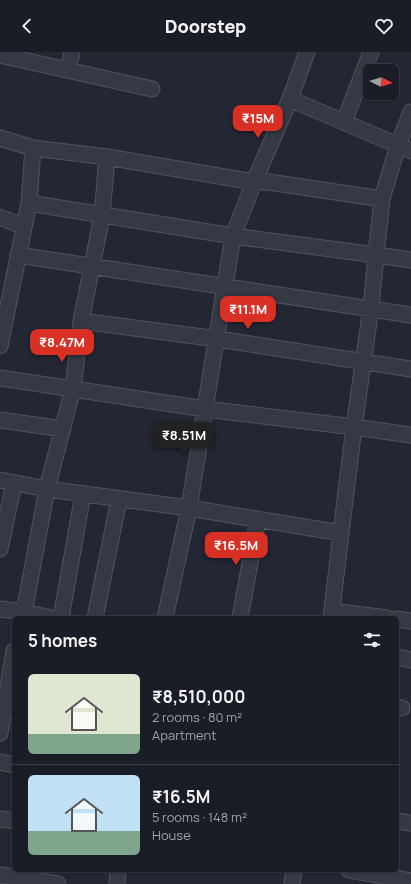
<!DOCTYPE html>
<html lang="en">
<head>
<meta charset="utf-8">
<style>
  :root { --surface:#1a1d26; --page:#272a32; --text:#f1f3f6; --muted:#9fa2a7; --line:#383b43; --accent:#d93025 }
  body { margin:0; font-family:Manrope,sans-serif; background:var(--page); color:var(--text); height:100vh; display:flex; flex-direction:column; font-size:15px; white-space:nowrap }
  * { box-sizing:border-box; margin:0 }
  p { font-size:13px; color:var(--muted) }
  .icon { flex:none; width:22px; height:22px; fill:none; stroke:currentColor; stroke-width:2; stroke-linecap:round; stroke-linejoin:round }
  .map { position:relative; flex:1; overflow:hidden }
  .drawer { position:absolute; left:12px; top:564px; width:387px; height:256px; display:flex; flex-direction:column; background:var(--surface); border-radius:6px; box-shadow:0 1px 3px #0004,0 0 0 1px var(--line) }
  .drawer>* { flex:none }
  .needle { width:26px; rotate:95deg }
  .fabs { position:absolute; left:363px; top:12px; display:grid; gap:8px }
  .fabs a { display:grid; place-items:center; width:36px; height:36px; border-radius:6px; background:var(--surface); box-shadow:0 1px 3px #0004,0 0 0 1px var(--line); font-size:20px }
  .price { position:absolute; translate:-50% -34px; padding:0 9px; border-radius:8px; background:var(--accent); color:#fff; font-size:13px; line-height:26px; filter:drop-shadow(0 1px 2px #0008) }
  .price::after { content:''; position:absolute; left:50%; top:24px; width:12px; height:9px; margin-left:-6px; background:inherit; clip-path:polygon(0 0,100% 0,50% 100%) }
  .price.active { background:#222; color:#fff }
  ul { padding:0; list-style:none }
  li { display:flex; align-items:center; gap:12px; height:100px; padding:0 16px }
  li+li { border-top:1px solid var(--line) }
  li span { display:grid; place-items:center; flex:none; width:112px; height:80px; border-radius:6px; color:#555 }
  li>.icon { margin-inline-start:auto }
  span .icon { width:48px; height:48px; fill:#fffc; stroke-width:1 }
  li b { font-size:17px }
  h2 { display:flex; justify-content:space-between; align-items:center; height:48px; padding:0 16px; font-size:17px }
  header { display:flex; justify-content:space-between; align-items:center; height:52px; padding:0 16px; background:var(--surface); font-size:18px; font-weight:800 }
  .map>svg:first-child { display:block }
</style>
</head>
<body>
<header><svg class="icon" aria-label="back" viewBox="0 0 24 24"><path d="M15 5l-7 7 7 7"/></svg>Doorstep<svg class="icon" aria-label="heart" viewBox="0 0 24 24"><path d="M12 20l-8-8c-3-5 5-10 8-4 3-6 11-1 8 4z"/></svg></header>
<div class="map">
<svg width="411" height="832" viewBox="0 0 411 832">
  <rect width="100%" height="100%" fill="#222733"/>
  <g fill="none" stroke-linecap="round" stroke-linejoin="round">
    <defs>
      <path id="street" d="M 0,3 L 152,37
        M 68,18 L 72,0
        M 290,47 L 411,99
        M 344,70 L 371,0
        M 0,86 L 33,96 L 107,105 L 102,164 L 81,269 L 73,336 L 47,437 L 23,566
        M 107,105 L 254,130 L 269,130 L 382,147
        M 29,151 L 233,184 L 376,203 L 382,147 L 398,93 L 411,60
        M 0,165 L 24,175
        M 18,203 L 411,263
        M 411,208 L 376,203 L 371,256 L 354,375 L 411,383
        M 81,269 L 218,287 L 411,317
        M 0,294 L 29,151 L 33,96
        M 0,326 L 205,357 L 354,375 L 341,481
        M 0,368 L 63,377
        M 0,428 L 47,437 L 189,456 L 341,481 L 331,566
        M 0,497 L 14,431
        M 0,557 L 24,560 L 51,566
        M 332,559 L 387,566
        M 61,566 L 83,442
        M 95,566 L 119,447
        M 165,566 L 189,456 L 233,184 L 254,130 L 290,47 L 307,0
        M 240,566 L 258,467
        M 397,567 L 411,569
        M 397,605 L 411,608
        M 397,655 L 402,656
        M 0,681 L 14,599
        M 0,710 L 14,713
        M 0,767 L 14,769
        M 397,769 L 411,771
        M 349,818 L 411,829
        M 0,823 L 58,832
        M 117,832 L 118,818
        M 292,832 L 294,818"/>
    </defs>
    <use href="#street" stroke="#50545f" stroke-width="17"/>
    <use href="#street" stroke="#353944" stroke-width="15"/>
  </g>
</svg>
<div class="fabs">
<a><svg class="needle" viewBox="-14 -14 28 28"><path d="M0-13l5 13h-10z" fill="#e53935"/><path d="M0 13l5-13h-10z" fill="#9fa2a7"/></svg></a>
</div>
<b class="price" style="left:258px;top:87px">₹15M</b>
<b class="price" style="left:248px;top:278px">₹11.1M</b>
<b class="price" style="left:62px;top:311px">₹8.47M</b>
<b class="price active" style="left:184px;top:404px">₹8.51M</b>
<b class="price" style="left:236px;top:514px">₹16.5M</b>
<section class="drawer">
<h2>5 homes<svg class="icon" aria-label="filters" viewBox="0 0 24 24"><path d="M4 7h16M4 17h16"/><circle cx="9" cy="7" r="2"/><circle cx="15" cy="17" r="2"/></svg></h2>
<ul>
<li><span style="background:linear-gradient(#dfe7d0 75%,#7fa58c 0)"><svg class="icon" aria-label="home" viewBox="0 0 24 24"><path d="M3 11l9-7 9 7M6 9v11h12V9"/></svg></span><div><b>₹8,510,000</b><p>2 rooms · 80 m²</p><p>Apartment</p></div></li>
<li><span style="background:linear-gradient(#bfe0f5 70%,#7fa58c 0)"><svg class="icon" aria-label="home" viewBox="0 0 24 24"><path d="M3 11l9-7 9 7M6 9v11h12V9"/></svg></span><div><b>₹16.5M</b><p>5 rooms · 148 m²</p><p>House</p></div></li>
</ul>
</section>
</div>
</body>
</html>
